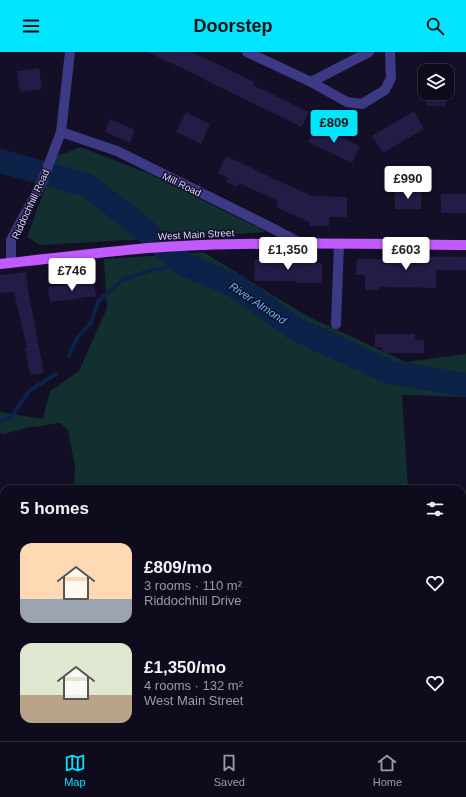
<!DOCTYPE html>
<html lang="en">
<head>
<meta charset="utf-8">
<style>
  :root { --surface:#0e0b1c; --page:#1c1929; --text:#f1f3f6; --muted:#9b9ba3; --line:#2e2b3b; --accent:#00e5ff }
  body { margin:0; font-family:Arial,sans-serif; background:var(--page); color:var(--text); height:100vh; display:flex; flex-direction:column; font-size:15px; white-space:nowrap }
  * { box-sizing:border-box; margin:0 }
  p { font-size:13px; color:var(--muted) }
  .icon { flex:none; width:22px; height:22px; fill:none; stroke:currentColor; stroke-width:2; stroke-linecap:round; stroke-linejoin:round }
  .map { position:relative; flex:1; overflow:hidden }
  .sheet { position:absolute; left:0px; top:433px; width:466px; height:256px; display:flex; flex-direction:column; background:var(--surface); border-radius:12px 12px 0 0; box-shadow:0 4px 16px #0002,0 0 0 1px var(--line) }
  .sheet>* { flex:none }
  .buttons { position:absolute; left:418px; top:12px; display:grid; gap:8px }
  .buttons a { display:grid; place-items:center; width:36px; height:36px; border-radius:8px; background:var(--surface); box-shadow:0 4px 16px #0002,0 0 0 1px var(--line); font-size:20px }
  .price { position:absolute; translate:-50% -34px; padding:0 9px; border-radius:4px; background:#fff; color:#222; font-size:13px; line-height:26px; filter:drop-shadow(0 1px 2px #0008) }
  .price::after { content:''; position:absolute; left:50%; top:24px; width:12px; height:9px; margin-left:-6px; background:inherit; clip-path:polygon(0 0,100% 0,50% 100%) }
  .price.active { background:var(--accent); color:#111 }
  ul { padding:0; list-style:none }
  li { display:flex; align-items:center; gap:12px; height:100px; padding:0 20px }
  li span { display:grid; place-items:center; flex:none; width:112px; height:80px; border-radius:12px; color:#555 }
  li>.icon { margin-inline-start:auto }
  span .icon { width:48px; height:48px; fill:#fffc; stroke-width:1 }
  li b { font-size:17px }
  h2 { display:flex; justify-content:space-between; align-items:center; height:48px; padding:0 20px; font-size:17px }
  header { display:flex; justify-content:space-between; align-items:center; height:52px; padding:0 20px; background:var(--accent); color:#111; font-size:18px; font-weight:700 }
  .tabs { display:flex; justify-content:space-around; align-items:center; height:56px; border-top:1px solid var(--line); background:var(--surface); font-size:11px; color:var(--muted) }
  .tabs a { display:grid; justify-items:center; gap:2px }
  .tabs .active { color:var(--accent) }
  .map>svg:first-child { display:block }
</style>
</head>
<body>
<header><svg class="icon" aria-label="menu" viewBox="0 0 24 24"><path d="M4 6h16M4 12h16M4 18h16"/></svg>Doorstep<svg class="icon" aria-label="search" viewBox="0 0 24 24"><circle cx="10" cy="10" r="6"/><path d="M15 15l6 6"/></svg></header>
<div class="map">
<svg width="466" height="689" viewBox="0 0 466 689">
  <rect width="100%" height="100%" fill="#130f26"/>
  <path fill="#12302f" d="M 80,95 L 150,122 L 267,180 L 40,193 L 27,185 L 57,104 Z
    M 203,200 L 307,264 L 406,310 L 466,302 L 466,345 L 402,343 L 408,437 L 74,437 L 75,415 L 68,378 L 60,371 L 26,376 L 4,382 L 0,381 L 0,360 L 43,367 L 50,339 L 79,319 L 107,256 L 104,207 L 150,204 Z
    M 62,685 L 423,685 L 424,689 L 62,689 Z"/>
  <g fill="none" stroke-linecap="round" stroke-linejoin="round">
    <path stroke="#0c2248" stroke-width="4" d="M 69,304 L 77,286 L 90,272 L 99,248 L 122,228 L 155,217 L 185,213
      M 0,369 L 11,365 L 29,339 L 56,322"/>
    <path stroke="#0c2248" stroke-width="24" d="M 0,109 L 87,133 L 136,171 L 185,213 L 236,234 L 296,277 L 389,320 L 466,333"/>
  </g>
  <path fill="#241b47" d="M 147,0 L 192,0 L 255,30 L 253,33 L 309,60 L 302,75 L 205,28 L 205,27 Z
    M 39,16 L 42,37 L 20,40 L 17,19 Z
    M 426,41 L 447,41 L 446,54 L 426,54 Z
    M 414,59 L 424,77 L 383,101 L 372,84 Z
    M 186,60 L 210,72 L 201,92 L 176,80 Z
    M 110,67 L 135,78 L 130,91 L 105,80 Z
    M 316,73 L 360,94 L 352,111 L 308,90 Z
    M 226,104 L 258,119 L 257,119 L 312,144 L 347,145 L 347,165 L 329,165 L 329,174 L 309,174 L 309,170 L 276,155 L 278,149 L 239,131 L 237,135 L 226,130 L 228,126 L 218,121 Z
    M 395,139 L 421,140 L 421,157 L 395,157 Z
    M 441,142 L 466,142 L 466,161 L 441,161 Z
    M 391,204 L 466,205 L 466,218 L 436,218 L 436,236 L 379,235 L 379,238 L 365,238 L 365,223 L 356,223 L 357,207 L 391,207 Z
    M 255,207 L 280,207 L 280,210 L 322,211 L 322,231 L 296,231 L 296,229 L 254,229 Z
    M 26,220 L 28,238 L 44,321 L 30,323 L 25,296 L 27,296 L 14,240 L 0,241 L 0,223 Z
    M 94,229 L 96,244 L 50,250 L 48,235 Z
    M 375,282 L 415,282 L 415,288 L 424,288 L 424,301 L 382,301 L 382,295 L 375,295 Z"/>
  <g fill="none" stroke-linecap="round" stroke-linejoin="round">
    <path stroke="#3d3a85" stroke-width="10" d="M 247,0 L 311,30 L 369,0
      M 311,30 L 347,50 L 362,52 L 385,38 L 391,26 L 390,0
      M 61,80 L 117,99 L 268,174 L 300,191
      M 11,210 L 11,188 L 42,130 L 61,80 L 70,0
      M 336,272 L 339,192"/>
    <path stroke="#c25bff" stroke-width="10" d="M 0,212 C 67,205 135,195 202,193 C 290,190 378,192 466,193"/>
  </g>
  <g text-anchor="middle" stroke-width="3" stroke-linejoin="round" paint-order="stroke">
    <g font-size="10" fill="#d9d4ff" stroke="#130f26">
      <text transform="translate(182 132) rotate(26)" y="4">Mill Road</text>
      <text transform="translate(30 152) rotate(-65)" y="4">Riddochhill Road</text>
      <text transform="translate(196 182) rotate(-3)" y="4">West Main Street</text>
    </g>
    <g font-size="11" font-style="italic" fill="#62b6ff" stroke="#130f26">
      <text transform="translate(258 251) rotate(34)" y="4">River Almond</text>
    </g>
  </g>
</svg>
<div class="buttons">
<a><svg class="icon" aria-label="layers" viewBox="0 0 24 24"><path d="M12 4l9 5-9 5-9-5zM3 14l9 5 9-5"/></svg></a>
</div>
<b class="price active" style="left:334px;top:92px">£809</b>
<b class="price" style="left:408px;top:148px">£990</b>
<b class="price" style="left:288px;top:219px">£1,350</b>
<b class="price" style="left:406px;top:219px">£603</b>
<b class="price" style="left:72px;top:240px">£746</b>
<section class="sheet">
<h2>5 homes<svg class="icon" aria-label="filters" viewBox="0 0 24 24"><path d="M4 7h16M4 17h16"/><circle cx="9" cy="7" r="2"/><circle cx="15" cy="17" r="2"/></svg></h2>
<ul>
<li><span style="background:linear-gradient(#ffd9b3 70%,#9aa5b1 0)"><svg class="icon" aria-label="home" viewBox="0 0 24 24"><path d="M3 11l9-7 9 7M6 9v11h12V9"/></svg></span><div><b>£809/mo</b><p>3 rooms · 110 m²</p><p>Riddochhill Drive</p></div><svg class="icon" aria-label="heart" viewBox="0 0 24 24"><path d="M12 20l-8-8c-3-5 5-10 8-4 3-6 11-1 8 4z"/></svg></li>
<li><span style="background:linear-gradient(#dfe7d0 65%,#b9a48a 0)"><svg class="icon" aria-label="home" viewBox="0 0 24 24"><path d="M3 11l9-7 9 7M6 9v11h12V9"/></svg></span><div><b>£1,350/mo</b><p>4 rooms · 132 m²</p><p>West Main Street</p></div><svg class="icon" aria-label="heart" viewBox="0 0 24 24"><path d="M12 20l-8-8c-3-5 5-10 8-4 3-6 11-1 8 4z"/></svg></li>
</ul>
</section>
</div>
<nav class="tabs">
<a class="active"><svg class="icon" aria-label="map" viewBox="0 0 24 24"><path d="M3 6l6-2 6 2 6-2v14l-6 2-6-2-6 2zM9 4v14M15 6v14"/></svg>Map</a>
<a><svg class="icon" aria-label="saved" viewBox="0 0 24 24"><path d="M7 4h10v16l-5-4-5 4z"/></svg>Saved</a>
<a><svg class="icon" aria-label="home" viewBox="0 0 24 24"><path d="M3 11l9-7 9 7M6 9v11h12V9"/></svg>Home</a>
</nav>
</body>
</html>
